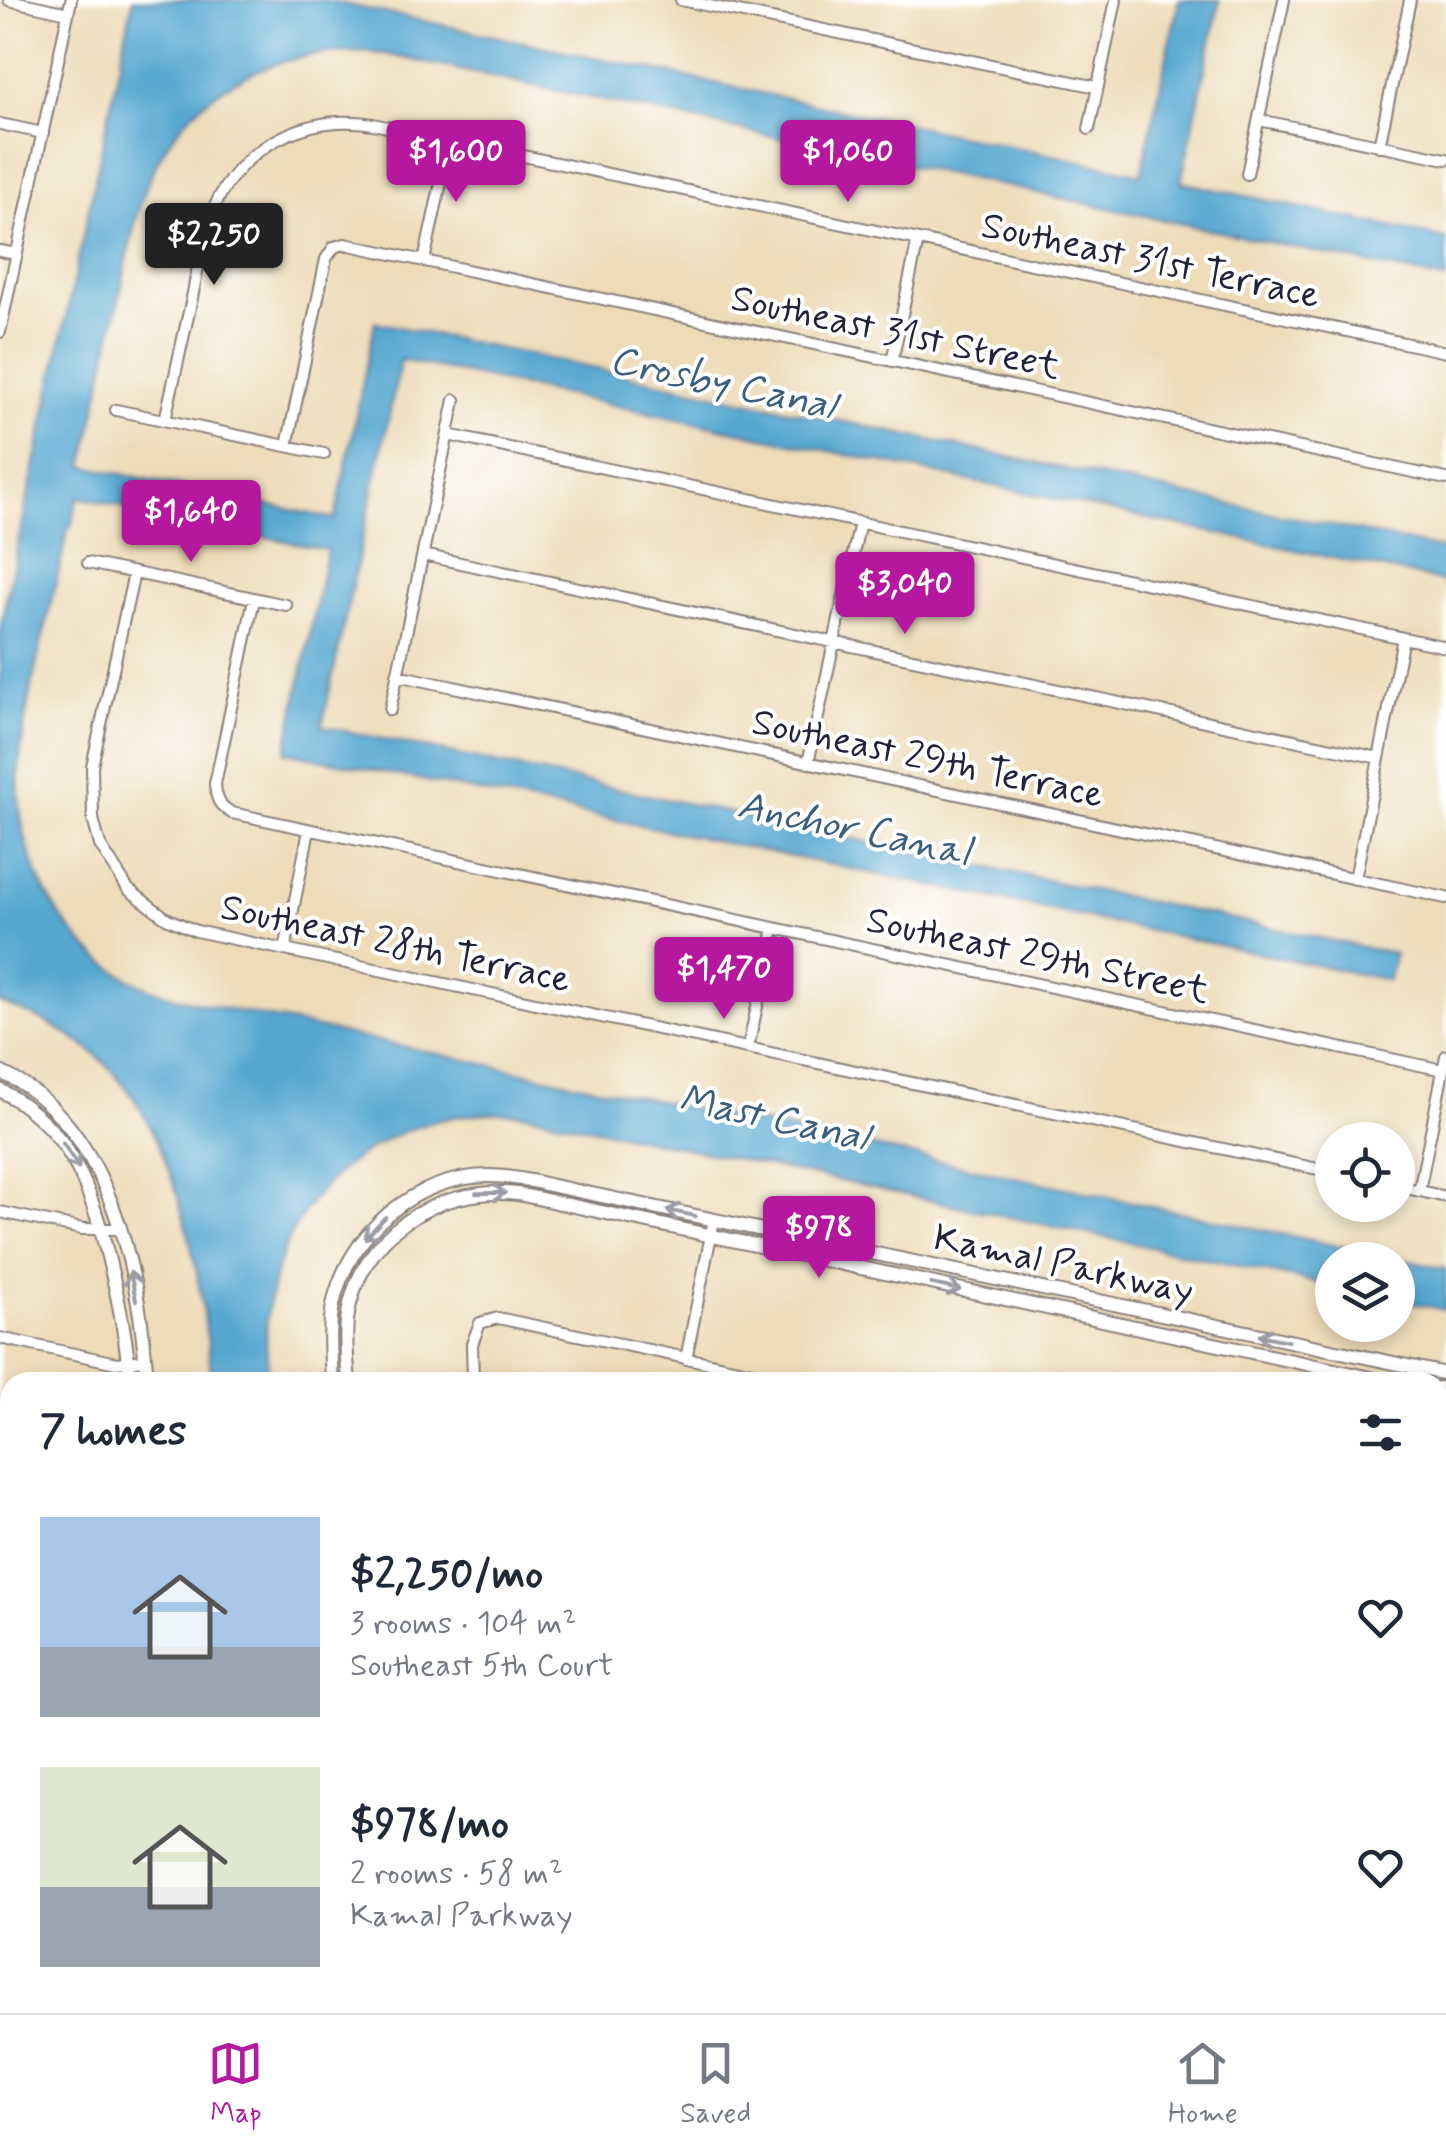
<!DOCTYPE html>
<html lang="en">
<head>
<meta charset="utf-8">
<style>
  :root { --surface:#fff; --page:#f6f6f7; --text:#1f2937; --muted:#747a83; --line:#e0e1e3; --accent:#b5179e }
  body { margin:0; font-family:Mynerve,sans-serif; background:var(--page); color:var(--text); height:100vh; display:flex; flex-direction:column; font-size:38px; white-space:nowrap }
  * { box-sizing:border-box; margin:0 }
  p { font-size:32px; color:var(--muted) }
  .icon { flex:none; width:55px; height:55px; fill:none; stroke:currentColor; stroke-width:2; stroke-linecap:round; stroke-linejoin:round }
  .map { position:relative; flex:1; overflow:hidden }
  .sheet { position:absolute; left:0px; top:1372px; width:1448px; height:642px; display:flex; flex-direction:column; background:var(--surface); border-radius:30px 30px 0 0; box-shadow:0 5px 15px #0003 }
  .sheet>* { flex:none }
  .tools { position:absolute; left:1315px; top:1122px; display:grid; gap:20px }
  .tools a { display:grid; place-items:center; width:100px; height:100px; border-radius:50%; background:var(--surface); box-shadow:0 5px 15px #0003; font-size:50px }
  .price { position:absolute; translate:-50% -85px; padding:0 22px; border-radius:10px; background:var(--accent); color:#fff; font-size:32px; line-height:65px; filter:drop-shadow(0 2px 5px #0008) }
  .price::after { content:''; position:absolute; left:50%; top:60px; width:30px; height:22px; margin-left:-15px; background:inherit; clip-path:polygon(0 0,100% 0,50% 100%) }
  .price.current { background:#222; color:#fff }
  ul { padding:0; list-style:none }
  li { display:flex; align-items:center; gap:30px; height:250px; padding:0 40px }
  li span { display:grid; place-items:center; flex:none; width:280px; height:200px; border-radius:0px; color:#555 }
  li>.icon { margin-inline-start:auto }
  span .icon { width:120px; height:120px; fill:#fffc; stroke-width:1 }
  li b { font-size:42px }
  h2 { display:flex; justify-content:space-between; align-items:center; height:120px; padding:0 40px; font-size:42px }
  .menu { display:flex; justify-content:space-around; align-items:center; height:140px; border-top:2px solid var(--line); background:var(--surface); font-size:28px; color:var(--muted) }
  .menu a { display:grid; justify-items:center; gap:5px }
  .menu .current { color:var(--accent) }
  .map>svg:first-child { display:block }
</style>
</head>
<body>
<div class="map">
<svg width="1446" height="2013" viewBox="0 0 1446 2013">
  <rect width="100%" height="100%" fill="#fff"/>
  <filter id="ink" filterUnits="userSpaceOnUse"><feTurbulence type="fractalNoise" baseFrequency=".01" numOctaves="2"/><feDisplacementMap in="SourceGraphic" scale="20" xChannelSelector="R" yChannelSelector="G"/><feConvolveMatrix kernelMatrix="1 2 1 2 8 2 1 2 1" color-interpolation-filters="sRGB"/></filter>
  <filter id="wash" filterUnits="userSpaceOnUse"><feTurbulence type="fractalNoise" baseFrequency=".0048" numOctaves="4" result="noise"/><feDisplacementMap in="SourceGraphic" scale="40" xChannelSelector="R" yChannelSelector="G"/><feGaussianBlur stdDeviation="2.25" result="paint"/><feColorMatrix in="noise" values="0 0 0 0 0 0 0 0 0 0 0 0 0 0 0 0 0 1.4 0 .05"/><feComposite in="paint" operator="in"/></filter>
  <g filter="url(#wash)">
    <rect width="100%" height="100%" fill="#eedcb9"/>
    <path fill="#e1d4f3" d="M 1438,1402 L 1446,1404 L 1446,1649 L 1438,1647 Z
      M 1256,2005 L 1316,2005 L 1352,2013 L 1254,2013 Z"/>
    <path fill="#55a7d0" stroke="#3c6486" stroke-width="2.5" d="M 133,0 L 325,0 L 1141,174 L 1179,0 L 1220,0 L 1181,182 L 1446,239 L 1446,280 L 385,54 C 289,44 192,80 151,175 C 133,217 127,264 117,308 C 106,361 95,413 84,466 L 335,519 L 375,322 L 1446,550 L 1446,582 L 401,360 L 322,726 L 1395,954 L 1388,980 L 286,752 L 327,550 L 78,497 L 71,527 L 68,527 C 53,607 26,686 19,767 C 13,853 58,943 136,982 C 159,994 184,1000 209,1005 L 1446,1269 L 1446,1310 L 1398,1300 L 1398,1260 L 1332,1260 L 1332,1286 L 526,1114 C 405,1103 292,1173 270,1298 C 264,1326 267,1354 269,1382 L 212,1382 C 204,1291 180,1154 122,1082 C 92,1044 45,1018 0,1003 L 0,629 Z
      M 10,1921 L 10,2005 L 171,2005 L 176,2013 L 0,2013 L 0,1931 Z"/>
  </g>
  <g filter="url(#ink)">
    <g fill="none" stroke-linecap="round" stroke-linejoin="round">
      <defs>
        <path id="minor" d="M 9,0 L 68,13
          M 681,0 L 1097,87
          M 1259,120 L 1446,159
          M 0,124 L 43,133
          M 1089,129 L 1116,0
          M 1379,146 L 1410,0
          M 1247,174 L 1284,0
          M 0,251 L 17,254
          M 424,261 L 450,141
          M 0,332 L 71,0
          M 892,361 L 918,240
          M 116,410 L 324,454
          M 165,420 C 174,380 183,339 192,298 C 198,269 202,236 214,208 C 241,146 307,113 373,124 L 1446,352
          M 448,435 L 1446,647
          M 287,446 L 326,259 L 334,247 L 345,244 L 1446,479
          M 423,555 L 1379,758
          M 88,563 L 286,605
          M 134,573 L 92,766 L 93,819 L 100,845 L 128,889 L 166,918 L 196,931 L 285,950 L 1332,1172
          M 254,599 L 215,784 C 216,799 219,806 232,813 L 1443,1070
          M 397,675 L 1446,898
          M 390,710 L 455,400
          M 808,763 L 860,522
          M 1355,879 L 1403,638
          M 285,950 L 309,830
          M 748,1048 L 774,928
          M 1398,1186 L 1446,1197
          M 1419,1191 L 1446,1056
          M 0,1212 L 82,1229 L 118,1229
          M 0,1338 L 116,1363 L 145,1360
          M 686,1359 L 714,1220
          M 473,1382 L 472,1344 L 480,1323 L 498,1318 L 799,1382
          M 0,1464 L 10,1467
          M 0,1591 L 10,1593
          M 1438,1644 L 1446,1646
          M 0,1716 L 10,1718
          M 0,1806 L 10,1793
          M 0,1833 L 10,1820
          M 249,2005 L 256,2013
          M 270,2005 L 279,2013
          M 762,2005 L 801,2013
          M 540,2013 L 542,2005
          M 847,2013 L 849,2005
          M 1247,2013 L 1249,2005"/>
        <path id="tertiary" d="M 0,1072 C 110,1121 140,1274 147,1382
          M 0,1090 C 61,1124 82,1166 101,1230 C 115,1281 126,1330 130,1382
          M 332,1382 C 331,1357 328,1331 333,1305 C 348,1233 414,1177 488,1176 C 509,1176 529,1180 549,1185 L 1446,1374
          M 349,1382 C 347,1362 345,1341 347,1320 C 358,1235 436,1185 518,1194 L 1390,1382
          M 1438,1388 L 1446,1389"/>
        <path id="secondary" d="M 1383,1381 L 1387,1382
          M 1438,1397 L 1446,1399
          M 1438,1738 L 1446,1699
          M 1438,1844 L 1446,1802
          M 1402,2013 L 1404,2005"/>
        <path id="trunk" d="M 0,1641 L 10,1643
          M 0,1666 L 10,1668
          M 1438,1731 L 1440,1726
          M 1438,1904 L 1446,1916
          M 1438,1928 L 1446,1930
          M 1438,1946 L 1446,1945
          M 1438,1991 L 1446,1993
          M 1369,2005 L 1372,2013
          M 1421,2013 L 1432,2005"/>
      </defs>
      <use href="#minor" stroke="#887f7a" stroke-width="14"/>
      <use href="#tertiary" stroke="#887f7a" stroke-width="16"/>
      <use href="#secondary" stroke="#887f7a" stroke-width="18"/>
      <use href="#trunk" stroke="#887f7a" stroke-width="19"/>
      <use href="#minor" stroke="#fff" stroke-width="10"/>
      <use href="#tertiary" stroke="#fff" stroke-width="12"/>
      <use href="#secondary" stroke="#fff" stroke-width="14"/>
      <use href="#trunk" stroke="#fff" stroke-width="15"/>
    </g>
    <defs><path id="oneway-shaft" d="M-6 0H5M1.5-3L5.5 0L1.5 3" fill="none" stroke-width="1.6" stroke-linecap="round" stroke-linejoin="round" transform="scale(2.5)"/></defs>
    <g stroke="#9c9ca7">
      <use href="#oneway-shaft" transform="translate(71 1156) rotate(57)"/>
      <use href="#oneway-shaft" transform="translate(491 1193) rotate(-1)"/>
      <use href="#oneway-shaft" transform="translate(681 1213) rotate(-168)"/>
      <use href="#oneway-shaft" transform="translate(375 1228) rotate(133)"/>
      <use href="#oneway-shaft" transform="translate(133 1286) rotate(-102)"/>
      <use href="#oneway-shaft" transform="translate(946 1287) rotate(12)"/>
      <use href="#oneway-shaft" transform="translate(1273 1338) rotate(-168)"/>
    </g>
  </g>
  <g text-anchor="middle" stroke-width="8" stroke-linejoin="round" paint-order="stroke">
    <g font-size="38" fill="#22223b" stroke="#fff">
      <text transform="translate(1151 259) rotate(12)" y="13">Southeast 31st Terrace</text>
      <text transform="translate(896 331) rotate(12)" y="13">Southeast 31st Street</text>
      <text transform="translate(928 757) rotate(12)" y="13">Southeast 29th Terrace</text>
      <text transform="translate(396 942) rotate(12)" y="13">Southeast 28th Terrace</text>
      <text transform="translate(1038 954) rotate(12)" y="13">Southeast 29th Street</text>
      <text transform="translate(1064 1263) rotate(12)" y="13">Kamal Parkway</text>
    </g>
    <g font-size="40" font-style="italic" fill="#395e7e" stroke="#fff">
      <text transform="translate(723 381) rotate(12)" y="14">Crosby Canal</text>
      <text transform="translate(855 827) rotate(12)" y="14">Anchor Canal</text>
      <text transform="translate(774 1116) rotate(12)" y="14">Mast Canal</text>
    </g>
  </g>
</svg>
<div class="tools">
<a><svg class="icon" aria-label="locate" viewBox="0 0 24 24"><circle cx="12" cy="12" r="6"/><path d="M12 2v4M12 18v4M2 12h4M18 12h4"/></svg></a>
<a><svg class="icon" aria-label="layers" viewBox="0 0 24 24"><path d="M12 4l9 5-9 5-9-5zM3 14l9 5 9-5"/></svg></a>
</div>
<b class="price" style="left:456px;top:205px">$1,600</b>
<b class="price" style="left:848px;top:205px">$1,060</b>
<b class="price current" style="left:214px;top:288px">$2,250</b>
<b class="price" style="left:191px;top:565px">$1,640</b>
<b class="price" style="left:905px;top:637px">$3,040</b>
<b class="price" style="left:724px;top:1022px">$1,470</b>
<b class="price" style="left:819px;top:1281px">$978</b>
<section class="sheet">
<h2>7 homes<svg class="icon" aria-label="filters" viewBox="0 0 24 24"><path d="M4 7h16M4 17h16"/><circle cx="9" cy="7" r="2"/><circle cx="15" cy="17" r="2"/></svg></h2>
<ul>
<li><span style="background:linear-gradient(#a9c7e8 65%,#9aa5b1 0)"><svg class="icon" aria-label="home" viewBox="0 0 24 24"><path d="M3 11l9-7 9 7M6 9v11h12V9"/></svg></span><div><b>$2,250/mo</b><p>3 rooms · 104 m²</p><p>Southeast 5th Court</p></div><svg class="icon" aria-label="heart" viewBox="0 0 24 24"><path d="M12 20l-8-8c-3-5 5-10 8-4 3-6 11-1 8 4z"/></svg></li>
<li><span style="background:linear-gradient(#dfe7d0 60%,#9aa5b1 0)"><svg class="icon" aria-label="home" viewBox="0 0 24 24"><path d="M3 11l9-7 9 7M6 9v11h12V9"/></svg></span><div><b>$978/mo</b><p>2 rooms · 58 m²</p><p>Kamal Parkway</p></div><svg class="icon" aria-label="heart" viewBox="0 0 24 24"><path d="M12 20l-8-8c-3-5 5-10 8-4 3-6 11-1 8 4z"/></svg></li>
</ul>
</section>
</div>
<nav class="menu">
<a class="current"><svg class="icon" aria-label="map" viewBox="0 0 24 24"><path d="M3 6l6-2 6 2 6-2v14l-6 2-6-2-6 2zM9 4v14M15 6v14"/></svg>Map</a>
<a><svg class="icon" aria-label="saved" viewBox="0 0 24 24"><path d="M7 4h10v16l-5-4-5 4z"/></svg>Saved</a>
<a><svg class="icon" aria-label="home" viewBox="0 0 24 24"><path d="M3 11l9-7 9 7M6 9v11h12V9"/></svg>Home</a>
</nav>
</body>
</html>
